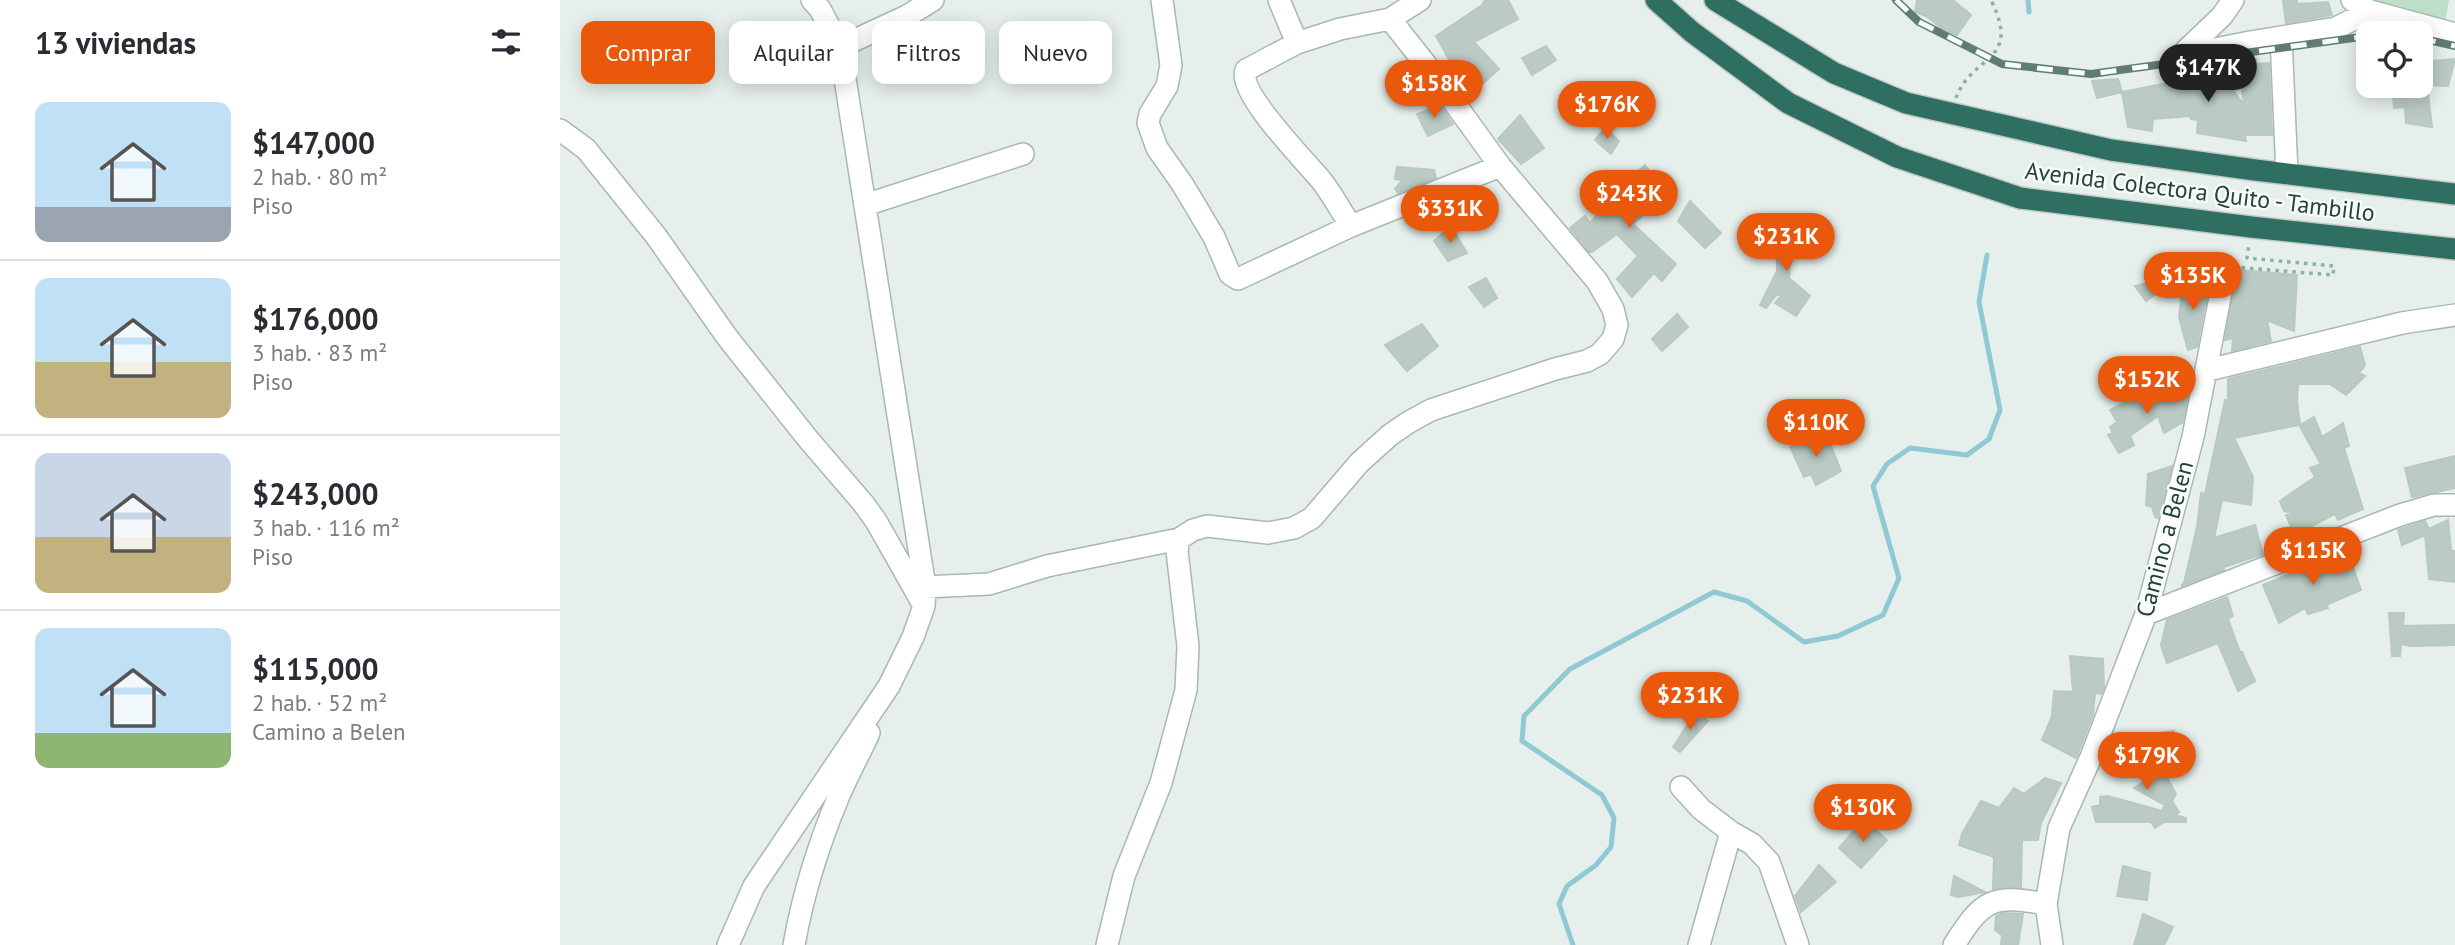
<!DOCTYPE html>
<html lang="es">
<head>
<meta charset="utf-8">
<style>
  :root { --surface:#fff; --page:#f7f7f7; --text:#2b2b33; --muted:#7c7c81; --line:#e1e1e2; --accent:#ea580c }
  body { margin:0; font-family:"PT Sans",sans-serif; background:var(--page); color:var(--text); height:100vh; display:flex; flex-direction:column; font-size:26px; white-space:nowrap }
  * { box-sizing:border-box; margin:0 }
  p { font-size:23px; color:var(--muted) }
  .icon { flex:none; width:38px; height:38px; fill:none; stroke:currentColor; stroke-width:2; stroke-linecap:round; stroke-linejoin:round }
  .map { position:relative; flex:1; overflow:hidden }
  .panel { display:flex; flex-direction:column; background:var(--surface); width:560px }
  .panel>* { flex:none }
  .top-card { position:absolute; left:21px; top:21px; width:665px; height:63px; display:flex; gap:14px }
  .tools { position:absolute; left:1796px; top:21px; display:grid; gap:14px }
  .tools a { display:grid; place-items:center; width:77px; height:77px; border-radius:14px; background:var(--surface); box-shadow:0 4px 18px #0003; font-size:35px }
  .price { position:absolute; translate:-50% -60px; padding:0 16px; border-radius:24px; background:var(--accent); color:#fff; font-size:23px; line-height:46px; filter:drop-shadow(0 2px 4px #0008) }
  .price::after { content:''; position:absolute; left:50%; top:42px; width:21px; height:16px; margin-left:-10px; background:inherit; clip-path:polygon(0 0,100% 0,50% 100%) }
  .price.selected { background:#222; color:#fff }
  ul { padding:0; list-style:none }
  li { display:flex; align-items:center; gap:21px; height:175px; padding:0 35px }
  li+li { border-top:2px solid var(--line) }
  li span { display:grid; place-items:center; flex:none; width:196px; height:140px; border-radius:14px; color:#555 }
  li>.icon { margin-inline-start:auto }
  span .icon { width:84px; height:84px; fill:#fffc; stroke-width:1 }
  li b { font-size:30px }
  h2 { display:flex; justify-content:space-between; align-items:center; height:84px; padding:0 35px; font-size:30px }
  .chip { padding:0 24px; border-radius:14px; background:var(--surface); box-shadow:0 4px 18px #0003; font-size:24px; line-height:63px }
  .chip.selected { background:var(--accent); color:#fff }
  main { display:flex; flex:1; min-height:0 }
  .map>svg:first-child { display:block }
</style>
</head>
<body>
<main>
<section class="panel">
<h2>13 viviendas<svg class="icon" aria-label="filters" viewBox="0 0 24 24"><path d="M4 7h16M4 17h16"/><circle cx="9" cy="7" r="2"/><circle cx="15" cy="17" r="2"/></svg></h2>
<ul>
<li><span style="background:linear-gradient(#bfe0f5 75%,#9aa5b1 0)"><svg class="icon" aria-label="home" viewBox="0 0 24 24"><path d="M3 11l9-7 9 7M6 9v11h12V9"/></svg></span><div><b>$147,000</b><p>2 hab. · 80 m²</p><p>Piso</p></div></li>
<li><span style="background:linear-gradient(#bfe0f5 60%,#c2b280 0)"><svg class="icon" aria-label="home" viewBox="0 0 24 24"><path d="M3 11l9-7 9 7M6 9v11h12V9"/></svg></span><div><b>$176,000</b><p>3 hab. · 83 m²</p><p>Piso</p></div></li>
<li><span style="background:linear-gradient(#c9d6e8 60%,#c2b280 0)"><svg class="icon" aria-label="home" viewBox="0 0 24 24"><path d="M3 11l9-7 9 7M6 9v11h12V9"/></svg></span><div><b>$243,000</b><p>3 hab. · 116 m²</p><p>Piso</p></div></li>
<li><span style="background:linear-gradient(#bfe0f5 75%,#8fb573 0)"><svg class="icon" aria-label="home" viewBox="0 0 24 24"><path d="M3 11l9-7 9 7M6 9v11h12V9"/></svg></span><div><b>$115,000</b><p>2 hab. · 52 m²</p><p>Camino a Belen</p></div></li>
</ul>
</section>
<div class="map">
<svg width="1895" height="945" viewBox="0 0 1895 945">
  <rect width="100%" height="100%" fill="#e6efeb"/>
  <path fill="#bfe0c8" d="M 1809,0 L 1889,0 L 1885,23 Z"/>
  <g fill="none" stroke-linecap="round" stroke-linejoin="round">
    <path stroke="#8ec9d4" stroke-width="5" d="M 1468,0 L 1469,12
      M 1013,945 L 999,904 L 1007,886 L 1036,865 L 1051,847 L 1054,818 L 1042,795 L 962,741 L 964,716 L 1010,669 L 1154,592 L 1187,601 L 1244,642 L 1278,636 L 1323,615 L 1339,578 L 1313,486 L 1327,464 L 1350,448 L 1407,455 L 1429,439 L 1440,410 L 1419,302 L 1427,255"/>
  </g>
  <path fill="#bbcac4" stroke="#b8c9c2" stroke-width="2" d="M 925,0 L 948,0 L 958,19 L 914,42 L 939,69 L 908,97 L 893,78 L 897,74 L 876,36 L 922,5 Z
    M 1357,0 L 1393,0 L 1411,15 L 1397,35 L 1380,27 L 1366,16 L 1355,12 Z
    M 1723,0 L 1737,0 L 1737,4 L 1768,2 L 1772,15 L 1726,23 Z
    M 986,46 L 996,60 L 972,75 L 962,58 Z
    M 1895,59 L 1888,86 L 1860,85 L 1860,62 Z
    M 1696,60 L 1696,64 L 1709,63 L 1712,135 L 1685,135 L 1686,141 L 1637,133 L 1638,120 L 1631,119 L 1630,116 L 1593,119 L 1592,131 L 1568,127 L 1562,92 L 1618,81 L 1619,84 L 1663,77 L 1684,105 L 1679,67 Z
    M 1558,79 L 1562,92 L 1537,98 L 1532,81 Z
    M 1832,86 L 1867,86 L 1872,127 L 1846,123 L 1845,107 L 1834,108 Z
    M 880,106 L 893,124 L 868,136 L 857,114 Z
    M 960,115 L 984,148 L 961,164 L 938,139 Z
    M 1045,128 L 1059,141 L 1051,154 L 1035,140 Z
    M 1085,165 L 1106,194 L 1073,224 L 1116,264 L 1102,281 L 1094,273 L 1072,297 L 1057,279 L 1078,256 L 1057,234 L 1032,252 L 1029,252 L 1010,228 L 1025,216 L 1030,223 L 1061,187 Z
    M 837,167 L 874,170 L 876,178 L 838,193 L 835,189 L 842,180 L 835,179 Z
    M 1130,201 L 1161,233 L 1145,248 L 1118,221 Z
    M 1232,219 L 1238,247 L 1232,248 L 1229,278 L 1250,296 L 1236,316 L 1215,303 L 1221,296 L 1217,294 L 1206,308 L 1200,305 L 1217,271 L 1217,223 Z
    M 891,226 L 907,253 L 888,261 L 874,241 Z
    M 1595,256 L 1617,265 L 1614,274 L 1623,273 L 1586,301 L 1575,286 L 1591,282 Z
    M 1677,270 L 1737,275 L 1734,331 L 1707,320 L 1711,341 L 1672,351 L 1673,338 L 1665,340 Z
    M 926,278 L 937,298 L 924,307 L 909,287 Z
    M 1623,283 L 1649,284 L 1637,347 L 1628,350 L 1619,317 Z
    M 1117,314 L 1128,327 L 1102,351 L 1092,339 Z
    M 862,324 L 878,346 L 847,371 L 825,345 Z
    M 1800,347 L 1805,365 L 1799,373 L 1805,376 L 1786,395 L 1770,384 L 1738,384 L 1737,401 L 1740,425 L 1754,417 L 1762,437 L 1783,423 L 1789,446 L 1784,448 L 1803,509 L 1778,520 L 1775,514 L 1734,535 L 1726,515 L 1732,513 L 1724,511 L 1720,501 L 1755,477 L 1750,468 L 1761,464 L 1739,425 L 1674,438 L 1693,477 L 1691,505 L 1662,500 L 1654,538 L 1695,525 L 1703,554 L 1664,567 L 1664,570 L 1621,586 L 1624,583 L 1637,527 L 1641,493 L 1645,494 L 1665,400 L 1668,400 L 1668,379 Z
    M 1614,387 L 1618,395 L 1629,389 L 1623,422 L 1604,433 L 1598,416 L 1570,436 L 1574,445 L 1559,453 L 1548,435 L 1553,433 L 1550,427 L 1557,422 L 1550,410 L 1578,396 L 1581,405 Z
    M 1256,436 L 1271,446 L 1281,471 L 1256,485 L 1251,474 L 1244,477 L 1230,447 Z
    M 1895,456 L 1895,488 L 1852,497 L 1845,468 Z
    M 1612,466 L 1598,518 L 1595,517 L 1592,507 L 1586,505 L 1588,474 Z
    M 1888,520 L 1891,551 L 1895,551 L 1895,582 L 1869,579 L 1865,535 L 1842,545 L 1838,530 L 1865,521 L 1869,529 Z
    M 1787,550 L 1801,590 L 1766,605 L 1768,608 L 1748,614 L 1745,608 L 1719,623 L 1703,585 Z
    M 1667,597 L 1673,616 L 1668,619 L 1680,652 L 1682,652 L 1695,681 L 1678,691 L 1658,643 L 1607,663 L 1601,645 L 1607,620 Z
    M 1829,613 L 1844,613 L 1843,626 L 1895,625 L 1895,645 L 1851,646 L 1841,644 L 1840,656 L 1832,656 Z
    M 1510,656 L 1543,659 L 1544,688 L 1541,694 L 1535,693 L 1533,715 L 1516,758 L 1482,740 L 1492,716 L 1494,691 L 1513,692 Z
    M 1136,712 L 1148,721 L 1120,752 L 1113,747 Z
    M 1614,731 L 1610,753 L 1617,753 L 1617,768 L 1608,766 L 1606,776 L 1616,794 L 1612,801 L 1619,812 L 1615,815 L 1626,818 L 1626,822 L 1604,822 L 1595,828 L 1591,822 L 1536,822 L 1532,807 L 1540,805 L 1540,797 L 1548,796 L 1602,811 L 1605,805 L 1574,788 L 1596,774 L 1596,765 L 1574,763 L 1575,755 L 1597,754 L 1598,733 Z
    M 1485,778 L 1501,783 L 1481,823 L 1478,840 L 1462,840 L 1461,887 L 1433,889 L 1434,857 L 1399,845 L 1402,834 L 1421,801 L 1439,808 L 1454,788 L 1464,794 Z
    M 1304,819 L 1327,840 L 1301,868 L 1279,848 Z
    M 1259,865 L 1276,882 L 1241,912 L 1235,896 Z
    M 1563,866 L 1590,873 L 1587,900 L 1557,896 Z
    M 1394,876 L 1425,892 L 1398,897 L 1391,895 Z
    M 1443,913 L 1463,914 L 1458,945 L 1441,945 L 1442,935 L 1435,930 L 1436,916 Z
    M 1583,914 L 1613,927 L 1604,945 L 1574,945 Z"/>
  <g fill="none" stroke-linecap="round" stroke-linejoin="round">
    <defs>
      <path id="street" d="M 602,0 L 611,65 L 607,86 L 590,114 L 588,123 L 597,148 L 623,185 L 654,237 L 670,274 L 678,279 L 791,226 L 940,166
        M 719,0 L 737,43
        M 1792,0 L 1810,11 L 1895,34
        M 1721,37 L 1727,174
        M 280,47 L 347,16 L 373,0
        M 1620,56 L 1690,42 L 1776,28 L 1810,11
        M 1619,57 L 1662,16 L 1673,0
        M 0,130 L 26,149 L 96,236 L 167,337 L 248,439 L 303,503 L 316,521 L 363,604
        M 305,205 L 463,154
        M 791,226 C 781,211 772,194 761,180 C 745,161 677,92 686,70 L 737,43 L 780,29 L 830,19 L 860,0
        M 1648,370 L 1842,323 L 1895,315
        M 365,587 L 429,584 L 487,566 L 619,539
        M 1586,614 L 1840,515 L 1874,505 L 1895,505
        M 1121,787 L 1141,809 L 1171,832 L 1192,844 L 1209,862 L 1238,945
        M 168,945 L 194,886 L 329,686 L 353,637 L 364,606 L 365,587 L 280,47 L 260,9 L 252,0
        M 234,945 C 243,894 258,846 278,798 C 287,776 299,755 309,733
        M 547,945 L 564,876 L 601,783 L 626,690 L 628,646 L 617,551 L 619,539 L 633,530 L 647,526 L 708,533 L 734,528 L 752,518 L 799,463 L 830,435 L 849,422 L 871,410 L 995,369 L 1027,361 L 1040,354 L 1053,339 L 1057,325 L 1053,309 L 1037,281 L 940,166 L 875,76 L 830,19
        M 1139,945 L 1171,832
        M 1394,945 C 1423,899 1432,894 1486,904
        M 1492,945 L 1486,904 L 1499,828 L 1531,757 L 1586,614 L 1633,437 L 1663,282"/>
      <path id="highway" d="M 1096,0 L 1132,32 L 1228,103 L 1337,157 L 1460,198 L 1691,227 L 1895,249
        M 1155,0 L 1274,73 L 1346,103 L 1551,150 L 1695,170 L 1895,194"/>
    </defs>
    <use href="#street" stroke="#a8b8b2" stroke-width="24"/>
    <use href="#highway" stroke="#c2cac8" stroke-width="24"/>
    <path stroke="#86b3a5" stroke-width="3.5" stroke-dasharray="3.5 5" stroke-linecap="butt" d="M 1396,98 C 1413,53 1462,63 1431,0
      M 1673,267 L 1773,275 L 1774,266 L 1687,258 L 1689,245"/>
    <use href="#street" stroke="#fff" stroke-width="21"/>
    <use href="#highway" stroke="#2f6f62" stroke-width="21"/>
    <defs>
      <path id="rail" d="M 1336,0 L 1359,22 L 1442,64 L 1531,74 L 1808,36
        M 1831,33 L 1837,33
        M 1860,38 L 1895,46"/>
    </defs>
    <use href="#rail" stroke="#5f7d75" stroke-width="8"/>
    <use href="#rail" stroke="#f7fbf9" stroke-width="5" stroke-dasharray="16" stroke-linecap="butt"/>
  </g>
  <g text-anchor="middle" stroke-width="5" stroke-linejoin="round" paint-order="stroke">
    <g font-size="24" fill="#24423a" stroke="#f7fbf9">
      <text transform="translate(1640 192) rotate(7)" y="8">Avenida Colectora Quito - Tambillo</text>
      <text transform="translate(1605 539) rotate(-75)" y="8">Camino a Belen</text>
    </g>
  </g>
</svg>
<div class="tools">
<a><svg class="icon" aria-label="locate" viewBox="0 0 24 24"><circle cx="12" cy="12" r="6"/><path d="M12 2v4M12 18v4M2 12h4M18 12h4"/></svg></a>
</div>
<b class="price selected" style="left:1648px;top:104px">$147K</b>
<b class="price" style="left:874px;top:120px">$158K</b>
<b class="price" style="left:1047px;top:141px">$176K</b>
<b class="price" style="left:1069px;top:230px">$243K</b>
<b class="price" style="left:890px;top:245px">$331K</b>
<b class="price" style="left:1226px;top:273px">$231K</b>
<b class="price" style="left:1633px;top:312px">$135K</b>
<b class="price" style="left:1587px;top:416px">$152K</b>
<b class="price" style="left:1256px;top:459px">$110K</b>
<b class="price" style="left:1753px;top:587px">$115K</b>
<b class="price" style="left:1130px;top:732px">$231K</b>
<b class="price" style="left:1587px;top:792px">$179K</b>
<b class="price" style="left:1303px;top:844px">$130K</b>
<div class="top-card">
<a class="chip selected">Comprar</a>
<a class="chip">Alquilar</a>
<a class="chip">Filtros</a>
<a class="chip">Nuevo</a>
</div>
</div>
</main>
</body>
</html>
